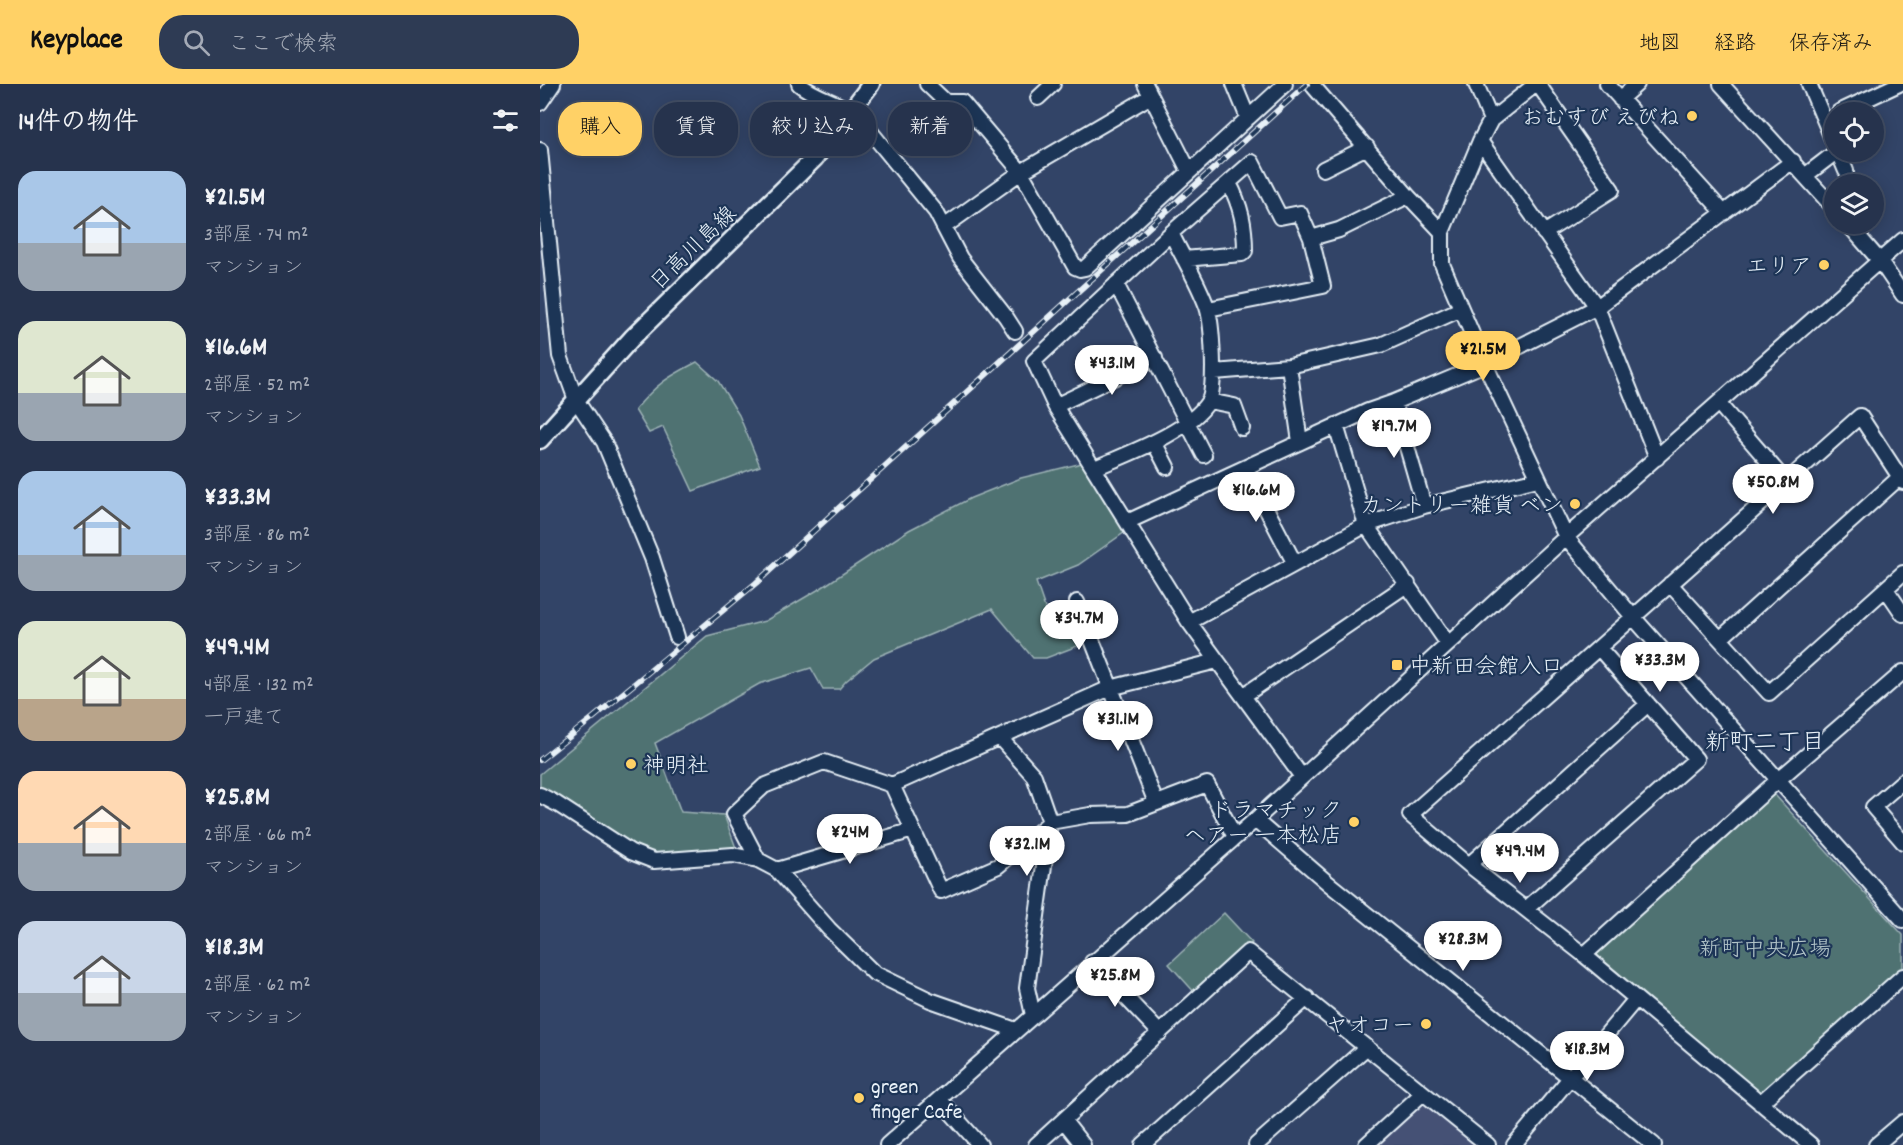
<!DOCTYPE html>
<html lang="ja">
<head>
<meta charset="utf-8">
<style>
  :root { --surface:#26334d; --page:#2e3b54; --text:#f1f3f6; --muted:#a4aab6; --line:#424e65; --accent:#ffd166 }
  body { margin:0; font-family:Dekko,"Klee One",sans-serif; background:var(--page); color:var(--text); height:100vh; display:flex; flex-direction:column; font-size:22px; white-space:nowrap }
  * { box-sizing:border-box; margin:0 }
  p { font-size:20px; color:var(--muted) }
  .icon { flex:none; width:33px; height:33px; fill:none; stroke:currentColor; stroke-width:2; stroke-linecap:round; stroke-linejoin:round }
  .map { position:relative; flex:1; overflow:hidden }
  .sheet { display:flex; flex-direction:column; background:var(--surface); width:540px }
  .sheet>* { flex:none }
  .hud { position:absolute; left:18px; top:18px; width:570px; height:54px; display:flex; gap:12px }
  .buttons { position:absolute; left:1284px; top:18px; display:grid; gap:12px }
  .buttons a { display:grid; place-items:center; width:60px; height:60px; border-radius:50%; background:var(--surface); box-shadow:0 3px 15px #0003,0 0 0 2px var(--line); font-size:30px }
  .price { position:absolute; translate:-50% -51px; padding:0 14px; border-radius:21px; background:#fff; color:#222; font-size:20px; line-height:39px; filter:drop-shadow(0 2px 3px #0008) }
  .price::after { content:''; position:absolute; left:50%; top:36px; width:18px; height:14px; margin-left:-9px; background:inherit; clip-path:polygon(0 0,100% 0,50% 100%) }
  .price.on { background:var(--accent); color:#111 }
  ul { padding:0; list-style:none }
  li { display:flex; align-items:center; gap:18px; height:150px; padding:0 18px }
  li span { display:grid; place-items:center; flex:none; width:168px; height:120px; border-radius:18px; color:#555 }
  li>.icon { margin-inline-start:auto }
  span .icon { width:72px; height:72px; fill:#fffc; stroke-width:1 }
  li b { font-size:26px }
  h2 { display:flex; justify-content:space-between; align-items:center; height:72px; padding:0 18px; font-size:26px }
  .pill { padding:0 21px; border-radius:24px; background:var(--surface); box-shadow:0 3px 15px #0003,0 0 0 2px var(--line); font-size:21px; line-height:54px }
  .pill.on { background:var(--accent); color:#111 }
  header { display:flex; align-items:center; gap:36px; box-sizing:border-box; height:84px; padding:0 30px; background:var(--accent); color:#111 }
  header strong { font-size:28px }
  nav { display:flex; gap:33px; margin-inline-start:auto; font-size:21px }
  .search { width:420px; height:54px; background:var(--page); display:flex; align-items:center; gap:15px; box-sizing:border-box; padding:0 21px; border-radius:24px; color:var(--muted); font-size:22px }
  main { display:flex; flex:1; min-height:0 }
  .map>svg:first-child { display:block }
</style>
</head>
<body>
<header>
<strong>Keyplace</strong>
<div class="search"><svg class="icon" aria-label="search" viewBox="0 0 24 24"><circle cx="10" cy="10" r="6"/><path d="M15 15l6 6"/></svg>ここで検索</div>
<nav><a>地図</a><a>経路</a><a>保存済み</a></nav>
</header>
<main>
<section class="sheet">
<h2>14件の物件<svg class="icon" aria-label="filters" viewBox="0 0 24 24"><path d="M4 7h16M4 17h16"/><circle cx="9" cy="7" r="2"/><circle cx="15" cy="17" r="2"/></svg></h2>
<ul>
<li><span style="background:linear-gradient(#a9c7e8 60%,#9aa5b1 0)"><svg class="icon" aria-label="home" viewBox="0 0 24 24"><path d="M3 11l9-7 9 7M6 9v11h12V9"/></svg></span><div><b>¥21.5M</b><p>3部屋 · 74 m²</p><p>マンション</p></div></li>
<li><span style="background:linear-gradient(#dfe7d0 60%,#9aa5b1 0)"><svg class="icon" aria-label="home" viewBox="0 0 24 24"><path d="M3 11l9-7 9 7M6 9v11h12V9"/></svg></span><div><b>¥16.6M</b><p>2部屋 · 52 m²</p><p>マンション</p></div></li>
<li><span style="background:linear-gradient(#a9c7e8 70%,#9aa5b1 0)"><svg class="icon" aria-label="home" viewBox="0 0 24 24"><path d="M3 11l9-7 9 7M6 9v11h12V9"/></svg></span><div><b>¥33.3M</b><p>3部屋 · 86 m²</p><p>マンション</p></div></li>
<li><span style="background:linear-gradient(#dfe7d0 65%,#b9a48a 0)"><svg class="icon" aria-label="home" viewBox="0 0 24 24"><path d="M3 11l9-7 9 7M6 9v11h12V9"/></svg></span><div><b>¥49.4M</b><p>4部屋 · 132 m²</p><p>一戸建て</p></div></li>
<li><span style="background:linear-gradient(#ffd9b3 60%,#9aa5b1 0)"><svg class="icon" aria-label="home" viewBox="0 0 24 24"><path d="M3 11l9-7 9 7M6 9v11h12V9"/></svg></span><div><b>¥25.8M</b><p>2部屋 · 66 m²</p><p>マンション</p></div></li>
<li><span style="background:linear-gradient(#c9d6e8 60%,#9aa5b1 0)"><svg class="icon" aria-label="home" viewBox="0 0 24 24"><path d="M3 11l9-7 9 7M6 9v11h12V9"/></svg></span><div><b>¥18.3M</b><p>2部屋 · 62 m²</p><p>マンション</p></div></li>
</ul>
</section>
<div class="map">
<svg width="1363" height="1061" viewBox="0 0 1363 1061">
  <rect width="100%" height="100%" fill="#324467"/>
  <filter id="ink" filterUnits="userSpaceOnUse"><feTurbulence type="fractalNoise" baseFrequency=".0167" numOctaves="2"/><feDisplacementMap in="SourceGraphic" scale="12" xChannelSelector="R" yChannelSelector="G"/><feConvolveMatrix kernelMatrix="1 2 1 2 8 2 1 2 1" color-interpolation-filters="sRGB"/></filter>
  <g filter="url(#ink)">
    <path fill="#445175" d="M 883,1017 L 937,1061 L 839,1061 L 836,1058 Z"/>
    <path fill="#507272" stroke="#9cb2b5" stroke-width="1.5" d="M 157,278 L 178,297 L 199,331 L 220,382 L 153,407 L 123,343 L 109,349 L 95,326 C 116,300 128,293 157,278 Z
      M 542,379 L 585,448 L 538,481 L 496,498 L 506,527 L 532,526 L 545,559 L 506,574 L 493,574 L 452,525 L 334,574 L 306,597 L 299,605 L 283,605 L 271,584 L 219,600 L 115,659 L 141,728 L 184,731 L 196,764 L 115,771 L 88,761 L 0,703 L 0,690 L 167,552 L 225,537 L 281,504 L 369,446 L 431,414 L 481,394 Z
      M 1234,710 L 1363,851 L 1363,885 L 1221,1010 L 1054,871 Z
      M 684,829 L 712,859 L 656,910 L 629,880 Z"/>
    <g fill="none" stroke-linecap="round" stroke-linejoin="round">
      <defs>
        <path id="minor" d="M 259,0 C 278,16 304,18 321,36 L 396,128 L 420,174 L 466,233 L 475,247
          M 387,0 L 406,18 L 422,18 L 481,88 L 535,183 L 540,185 L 545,184 L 745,0
          M 605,0 L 649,87
          M 694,0 L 708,34
          M 936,0 L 951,36
          M 996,0 L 951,36 L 940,57 L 902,148 L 902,180 L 945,280 L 1026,453 L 1093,533 L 1363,836
          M 998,0 L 1072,106 L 1004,149
          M 1067,0 L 1184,129
          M 1181,0 L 1294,124
          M 1269,0 L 1294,59
          M 774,3 L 868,112 L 902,148
          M 498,14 L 513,0
          M 1080,15 L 1097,0
          M 0,19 L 13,0
          M 1299,28 L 1359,0
          M 940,57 L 1057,223 L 1117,374
          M 0,66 L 20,272 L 36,316 L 64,358 L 112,474 L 137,553
          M 1298,68 L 1306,87
          M 783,85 L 827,63
          M 1266,91 L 1296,68
          M 1308,140 L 1340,177 L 1363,211
          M 404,143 L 481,88 L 611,12
          M 771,154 L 799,146 L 868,112
          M 644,175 L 702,170 L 705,167 C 705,141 701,122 689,99
          M 576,200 L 664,371
          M 668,225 L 783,202 L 771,154 L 760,129 L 740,133 L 712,78 L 631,149 L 494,277 L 515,322 L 649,538 L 762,693
          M 749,282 L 760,358
          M 674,288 L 749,282 L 841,261 L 921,225
          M 669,317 L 694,322 L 702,344
          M 854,318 L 884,422
          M 1178,319 L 1246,398
          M 515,322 L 615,274
          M 796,341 L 826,441 L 908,560
          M 614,358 L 627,383
          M 555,384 C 587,370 649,348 668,318 C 677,306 672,238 667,223 C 658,198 643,174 631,149
          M 705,384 L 755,480
          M 587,438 L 828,327 L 854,318 L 945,280 L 1057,223 L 1253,77
          M 1130,500 L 1229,609 L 1363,489
          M 1346,505 L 1363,530
          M 537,518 L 616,719
          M 649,538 L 826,441 L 884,422 L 998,395
          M 1180,555 L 1360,393
          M 703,612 L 868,500
          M 460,654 L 494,692 L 510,738 L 487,904 L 493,931
          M 1363,697 L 1333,723 L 1363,758
          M 352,701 L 401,807 L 458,782 L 510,738 L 550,731 L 588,730 L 667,700 L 695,753
          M 0,711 L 17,720 L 91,768 L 114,777 L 193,771 L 218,776 L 237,786 L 289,845 L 334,889 L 390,916 L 476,946
          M 715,736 L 788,799 L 1114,1061
          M 218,776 L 194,730 L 224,702 L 284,678 L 352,701 L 570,604 L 677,577
          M 929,781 L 1108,620
          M 237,786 L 373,746
          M 986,825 L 1156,675 L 1059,564
          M 1044,871 L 1238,696 L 1363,588
          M 552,878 L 620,949
          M 399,1015 L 440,1061
          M 1220,1019 L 1363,892
          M 524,1037 L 543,1061
          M 347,1061 L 715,736 L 1026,453 L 1363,156
          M 496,1061 L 708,868 L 948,1061
          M 603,1061 L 767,914
          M 716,1061 L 827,963
          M 826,1061 L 883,1009
          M 974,1061 L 1096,915
          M 1271,1061 L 1044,871 L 929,781 L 870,731 L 1320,332 L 1363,398
          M 1336,1061 L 1363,1038"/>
        <path id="major" d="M 0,356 L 92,254 L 275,74 L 331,0"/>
      </defs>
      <use href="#minor" stroke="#e8f1f8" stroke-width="18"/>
      <use href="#major" stroke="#e8f1f8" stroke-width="21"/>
      <use href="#minor" stroke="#1d3557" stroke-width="14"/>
      <use href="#major" stroke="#1d3557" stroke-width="16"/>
      <defs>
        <path id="rail" d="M 0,676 L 53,634 L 216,499 L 767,0"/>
      </defs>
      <use href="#rail" stroke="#e8f1f8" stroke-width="6"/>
      <use href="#rail" stroke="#1d3557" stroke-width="4" stroke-dasharray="11" stroke-linecap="butt"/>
    </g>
  </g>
  <g fill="#ffd166" stroke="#1d3557" stroke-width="2">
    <circle cx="1152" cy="32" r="6"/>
    <circle cx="1284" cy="181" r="6"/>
    <circle cx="1035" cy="420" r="6"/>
    <rect x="851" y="575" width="12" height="12" rx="3"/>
    <circle cx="91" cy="680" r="6"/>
    <circle cx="814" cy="738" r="6"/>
    <circle cx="886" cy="940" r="6"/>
    <circle cx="319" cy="1014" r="6"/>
  </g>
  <g text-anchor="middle" stroke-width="4.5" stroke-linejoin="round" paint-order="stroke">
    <g font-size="22" fill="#e8f1f8" stroke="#1d3557" text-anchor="end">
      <text x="1140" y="40">おむすび えびね</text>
      <text x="1272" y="189">エリア</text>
      <text x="1023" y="428">カントリー雑貨 ベン</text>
      <text x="869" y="589" text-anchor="start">中新田会館入口</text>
      <text x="103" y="688" text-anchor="start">神明社</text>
      <text x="802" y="733">ドラマチック<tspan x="802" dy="25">ヘアー 一本松店</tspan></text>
      <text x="874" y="948">ヤオコー</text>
      <text x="331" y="1009" text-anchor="start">green<tspan x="331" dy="25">finger Cafe</tspan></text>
    </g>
    <g font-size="22" fill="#e8f1f8" stroke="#1d3557">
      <text transform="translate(152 163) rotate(-44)" y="8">日高川島線</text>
    </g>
    <g font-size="22" fill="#b3c5c9" stroke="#1d3557">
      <text x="1225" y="871">新町中央広場</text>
    </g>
    <g font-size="24" fill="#e8f1f8" stroke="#1d3557">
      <text x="1225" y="665">新町二丁目</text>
    </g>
  </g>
</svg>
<div class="buttons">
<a><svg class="icon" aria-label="locate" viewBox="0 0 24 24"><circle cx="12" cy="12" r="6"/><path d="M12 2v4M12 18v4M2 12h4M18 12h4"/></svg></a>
<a><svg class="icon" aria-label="layers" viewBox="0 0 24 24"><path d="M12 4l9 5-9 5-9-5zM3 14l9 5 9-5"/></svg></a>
</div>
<b class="price on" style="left:943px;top:298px">¥21.5M</b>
<b class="price" style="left:572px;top:312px">¥43.1M</b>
<b class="price" style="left:854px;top:375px">¥19.7M</b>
<b class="price" style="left:1233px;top:431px">¥50.8M</b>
<b class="price" style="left:716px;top:439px">¥16.6M</b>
<b class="price" style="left:539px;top:567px">¥34.7M</b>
<b class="price" style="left:1120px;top:609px">¥33.3M</b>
<b class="price" style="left:578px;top:668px">¥31.1M</b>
<b class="price" style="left:310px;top:781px">¥24M</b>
<b class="price" style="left:487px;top:793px">¥32.1M</b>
<b class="price" style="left:980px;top:800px">¥49.4M</b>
<b class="price" style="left:923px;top:888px">¥28.3M</b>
<b class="price" style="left:575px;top:924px">¥25.8M</b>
<b class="price" style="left:1047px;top:998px">¥18.3M</b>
<div class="hud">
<a class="pill on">購入</a>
<a class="pill">賃貸</a>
<a class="pill">絞り込み</a>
<a class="pill">新着</a>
</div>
</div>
</main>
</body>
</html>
